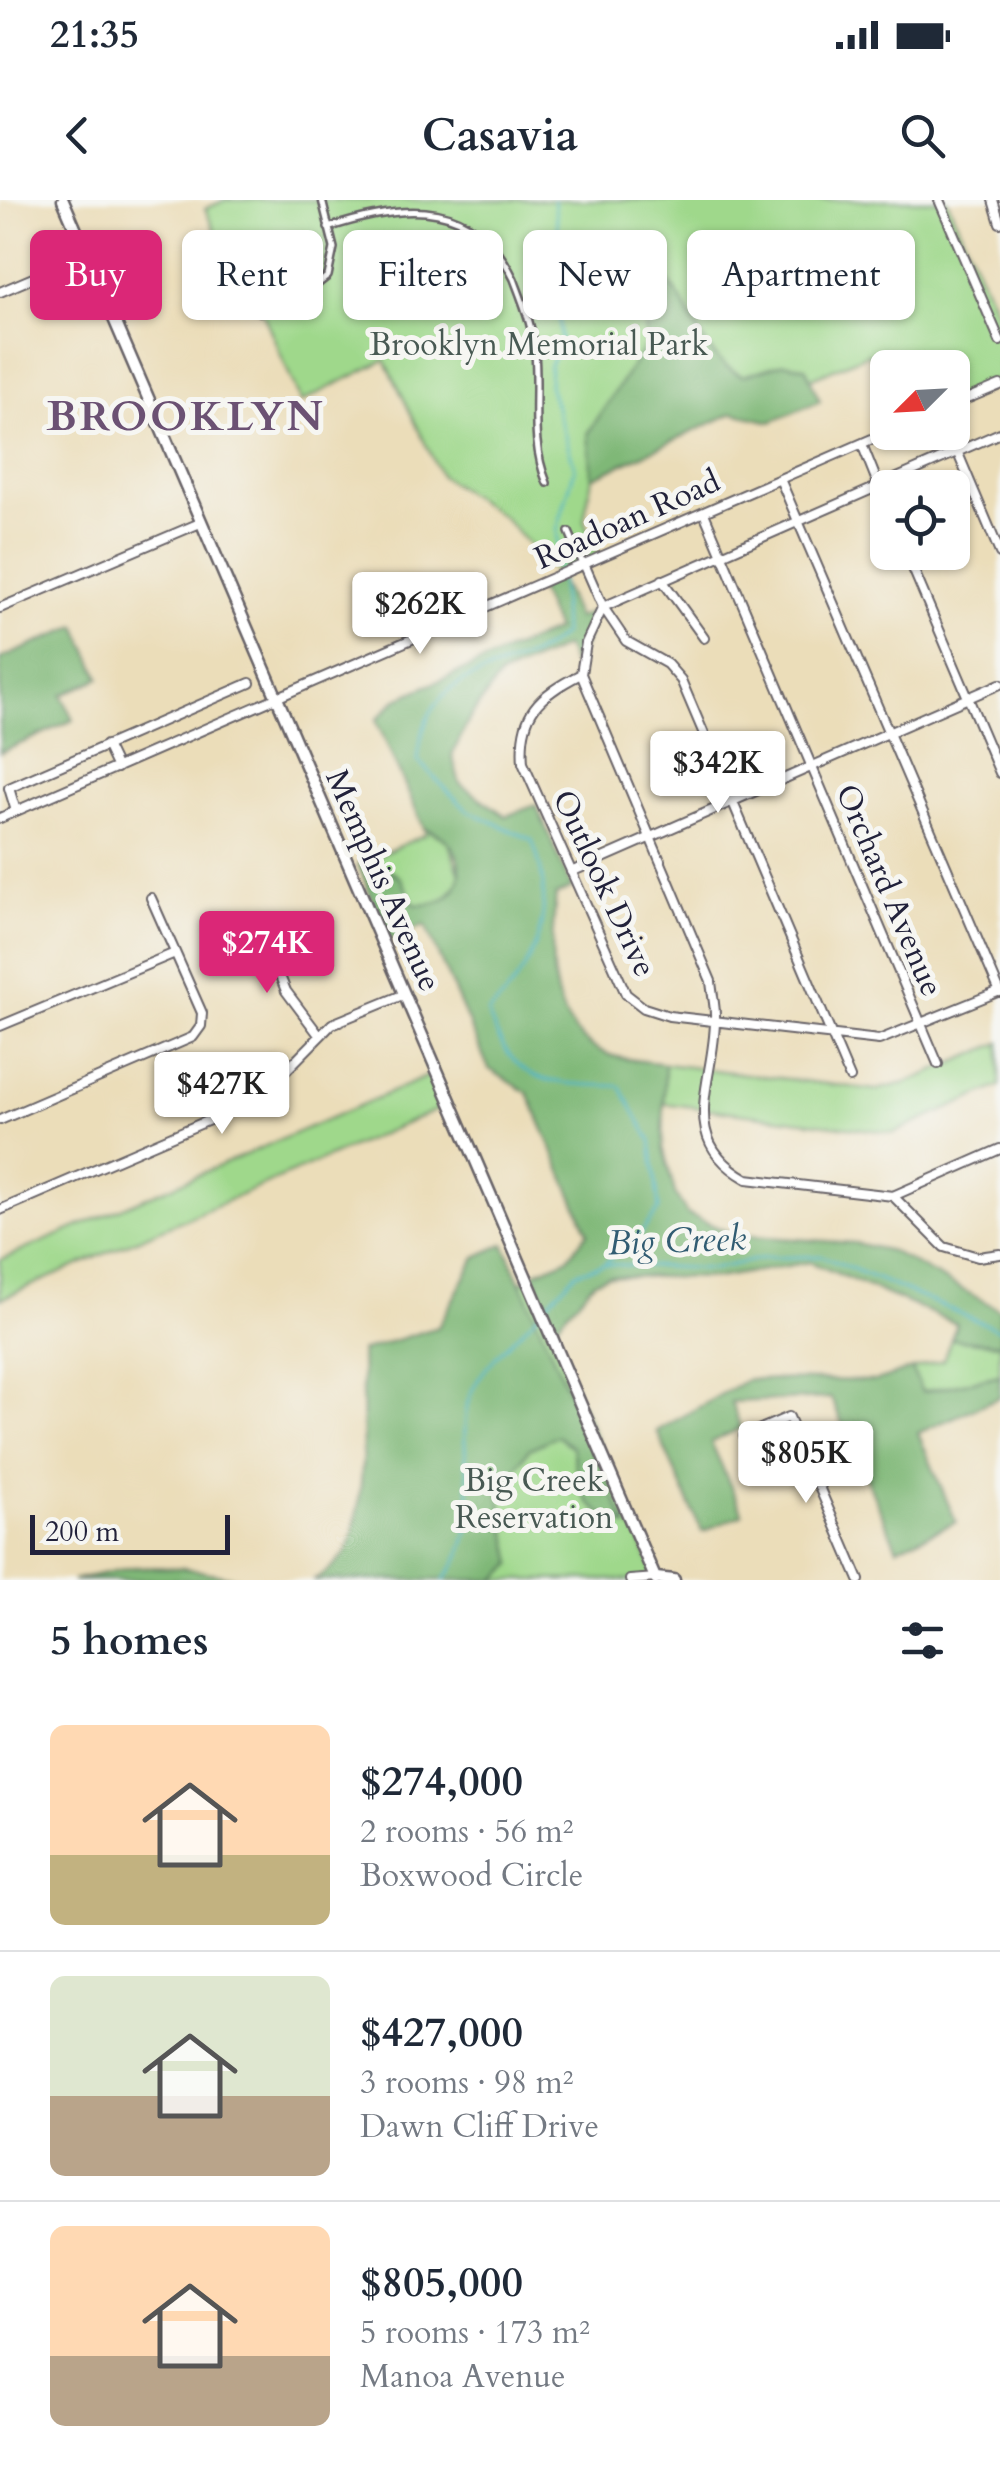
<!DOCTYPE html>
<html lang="en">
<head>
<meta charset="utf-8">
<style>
  :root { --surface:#fff; --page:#f2f2f3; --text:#1f2937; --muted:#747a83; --line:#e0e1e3; --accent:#db2777 }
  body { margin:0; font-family:Cardo,serif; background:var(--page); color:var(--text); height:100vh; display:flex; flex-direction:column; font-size:38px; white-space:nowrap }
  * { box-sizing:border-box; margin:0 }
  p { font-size:32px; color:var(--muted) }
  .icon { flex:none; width:55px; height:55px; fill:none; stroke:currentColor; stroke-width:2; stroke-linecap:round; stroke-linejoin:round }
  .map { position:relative; height:1380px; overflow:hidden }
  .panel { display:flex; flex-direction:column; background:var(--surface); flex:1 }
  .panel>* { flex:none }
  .top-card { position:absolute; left:30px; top:30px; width:940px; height:90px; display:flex; gap:20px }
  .needle { width:65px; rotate:246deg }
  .tools { position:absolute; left:870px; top:150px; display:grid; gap:20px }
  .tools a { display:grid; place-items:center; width:100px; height:100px; border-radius:15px; background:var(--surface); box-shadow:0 2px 8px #0004; font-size:50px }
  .scale { position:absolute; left:30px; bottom:25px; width:200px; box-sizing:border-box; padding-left:10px; border:5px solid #22223b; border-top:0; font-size:28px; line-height:35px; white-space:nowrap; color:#22223b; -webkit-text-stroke:8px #f6f6f2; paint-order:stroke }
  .price { position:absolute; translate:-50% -85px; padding:0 22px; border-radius:10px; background:#fff; color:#222; font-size:32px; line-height:65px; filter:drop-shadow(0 2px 5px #0008) }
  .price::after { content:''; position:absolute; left:50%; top:60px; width:30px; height:22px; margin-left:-15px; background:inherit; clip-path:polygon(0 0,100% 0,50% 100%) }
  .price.active { background:var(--accent); color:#fff }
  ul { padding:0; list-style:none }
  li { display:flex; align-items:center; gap:30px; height:250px; padding:0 50px }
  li+li { border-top:2px solid var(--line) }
  li span { display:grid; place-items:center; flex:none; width:280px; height:200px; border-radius:15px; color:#555 }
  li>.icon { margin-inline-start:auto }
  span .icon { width:120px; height:120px; fill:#fffc; stroke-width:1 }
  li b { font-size:42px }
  h2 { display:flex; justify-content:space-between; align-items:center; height:120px; padding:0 50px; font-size:42px }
  .chip { padding:0 35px; border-radius:15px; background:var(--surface); box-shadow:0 2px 8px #0004; font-size:35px; line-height:90px }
  .chip.active { background:var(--accent); color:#fff }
  .status { display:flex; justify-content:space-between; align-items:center; height:70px; padding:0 50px; background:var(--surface); direction:ltr }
  .status svg { height:28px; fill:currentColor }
  header { display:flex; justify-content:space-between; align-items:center; height:130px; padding:0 50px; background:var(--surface); font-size:45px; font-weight:600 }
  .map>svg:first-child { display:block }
</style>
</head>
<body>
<div class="status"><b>21:35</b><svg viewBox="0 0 49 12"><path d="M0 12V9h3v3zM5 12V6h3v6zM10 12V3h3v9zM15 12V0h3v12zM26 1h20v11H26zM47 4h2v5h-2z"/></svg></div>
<header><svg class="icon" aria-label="back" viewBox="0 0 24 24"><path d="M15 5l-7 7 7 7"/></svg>Casavia<svg class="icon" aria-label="search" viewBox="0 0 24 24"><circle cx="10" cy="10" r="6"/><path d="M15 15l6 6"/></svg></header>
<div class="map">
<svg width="1000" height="1380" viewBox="0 0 1000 1380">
  <rect width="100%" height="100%" fill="#f6f6f2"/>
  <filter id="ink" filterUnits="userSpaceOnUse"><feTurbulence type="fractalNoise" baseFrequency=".01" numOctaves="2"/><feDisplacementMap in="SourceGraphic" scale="20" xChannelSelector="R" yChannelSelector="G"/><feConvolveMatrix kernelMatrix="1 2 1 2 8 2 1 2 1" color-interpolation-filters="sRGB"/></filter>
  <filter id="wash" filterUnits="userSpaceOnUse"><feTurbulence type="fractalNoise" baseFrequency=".0048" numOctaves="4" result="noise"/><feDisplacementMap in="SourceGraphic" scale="40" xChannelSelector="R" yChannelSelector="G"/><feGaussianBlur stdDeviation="2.25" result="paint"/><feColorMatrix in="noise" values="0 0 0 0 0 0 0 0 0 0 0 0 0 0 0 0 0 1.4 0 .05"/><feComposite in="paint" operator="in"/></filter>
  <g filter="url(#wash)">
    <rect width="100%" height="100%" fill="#ebddb9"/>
    <path fill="#9fd88b" stroke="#607d63" stroke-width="2.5" d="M 225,0 L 947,0 L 1000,120 L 1000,178 L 953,199 L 952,168 L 888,168 L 887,196 L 868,154 L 811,179 L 805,167 L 754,203 L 592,278 L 584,320 L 600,360 L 559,377 L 503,317 L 441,276 L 385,160 L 301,202 L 263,113 L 246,102 L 205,9 Z
      M 424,628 L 448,641 L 461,677 C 449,699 439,707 414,704 L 373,658 L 426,634 Z
      M 1000,843 L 1000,886 L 894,933 L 662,903 L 665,864 L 876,890 L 906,883 Z
      M 433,874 L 446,906 L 0,1099 L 0,1060 Z
      M 528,1079 L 657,1380 L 417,1380 L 511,1086 Z
      M 951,1139 L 1000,1144 L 1000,1175 L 921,1192 L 912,1169 L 943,1160 Z"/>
    <path fill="#7fb877" stroke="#506d59" stroke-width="2.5" d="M 658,74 C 690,92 695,156 743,176 L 784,163 L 805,167 L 820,201 L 771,222 L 733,213 L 592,278 L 588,233 L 646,145 L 645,80 Z
      M 559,377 L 577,418 L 595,411 L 575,470 L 565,447 L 500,476 L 471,516 L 452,555 L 460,584 L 506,616 L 536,605 L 572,688 L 556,695 C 550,752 543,830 610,855 C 627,861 648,861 665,864 L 663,947 L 675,993 L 687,1014 L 735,1035 L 855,1043 L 891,1051 L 1000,1110 L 1000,1144 L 951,1139 L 957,1124 L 810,1062 L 717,1078 L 608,1076 L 595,1081 L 555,1126 L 533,1073 L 567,1059 L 588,1032 L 528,893 L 489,869 L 425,725 L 389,740 L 358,664 L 373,658 L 401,678 L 414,704 C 473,711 474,642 424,628 L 376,520 L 397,499 L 556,430 L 537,386 Z
      M 77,426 L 100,478 L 62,495 L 73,520 L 0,553 L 0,459 Z
      M 504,1044 L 627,1326 C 579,1305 581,1296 572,1247 L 557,1236 L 529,1249 L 499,1293 L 513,1364 L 495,1380 L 313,1380 C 328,1373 346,1357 351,1341 C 368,1281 362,1213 361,1151 L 438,1127 L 476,1057 Z
      M 912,1169 L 922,1192 L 1000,1175 L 1000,1197 L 918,1233 L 956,1322 L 897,1348 L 831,1198 L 731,1202 L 741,1228 L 711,1242 L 743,1314 L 702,1332 L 657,1231 L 748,1179 L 876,1181 Z
      M 133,1367 L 184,1368 L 248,1380 L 73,1380 Z"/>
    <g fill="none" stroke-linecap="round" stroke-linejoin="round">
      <path stroke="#47b3c4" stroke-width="2.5" d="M 554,0 L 564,82 L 558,99 L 561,143 L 550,165 L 549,185 L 575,268 L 557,330 L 559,371
        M 561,379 L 563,434 C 513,484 425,454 418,561 L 467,610 L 532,640 C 558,707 540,764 488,813 C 515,888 549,883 620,886 L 651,941 L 659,1009 L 640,1034 L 604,1064
        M 544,1107 L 576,1073 L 604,1064 L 713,1069 L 764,1058 L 822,1056 L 1000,1130
        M 444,1380 C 491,1320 456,1270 467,1206 C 473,1172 516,1138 539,1113"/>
    </g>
  </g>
  <g filter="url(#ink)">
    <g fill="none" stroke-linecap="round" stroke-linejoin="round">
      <defs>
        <path id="pedestrian" d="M 328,28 C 409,1 476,0 514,79 C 523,103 533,127 535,153 C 539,199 529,239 547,283
          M 260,112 L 310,90 L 328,76 L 334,48 L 322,0
          M 569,332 L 583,364"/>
        <path id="minor" d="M 939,0 L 1000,141
          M 993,0 L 1000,23
          M 0,92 L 87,55
          M 952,205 L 1000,185
          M 949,232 L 1000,353
          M 862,244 L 888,309
          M 780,279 L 1000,792
          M 704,313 L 938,864
          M 906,352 L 1000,573
          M 585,366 L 603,407 L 586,443 L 581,474 L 711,781 C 712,794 716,808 715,821 C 714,885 676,939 747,979 L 893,996 L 944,1047 L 978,1057 L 1000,1054
          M 662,380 L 704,438
          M 0,408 L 200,323
          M 581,474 C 538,496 519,513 523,563 L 626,794 L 644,808 L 669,816 L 879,840 L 1000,791
          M 106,545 L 117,568
          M 16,611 L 9,588 L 250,483
          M 0,618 L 888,232
          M 571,672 L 1000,484
          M 262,731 L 286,791 L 319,835
          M 0,826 L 175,753
          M 850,878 L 681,480 L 667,464 L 626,441 L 603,407 L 1000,233
          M 0,920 L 193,837 L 201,826 L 202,813 L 151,698
          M 893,996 L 1000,949
          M 0,1010 L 258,899 L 332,824 L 405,794
          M 744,1236 L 789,1217 L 859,1380
          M 630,1380 L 656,1378"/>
        <path id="secondary" d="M 63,0 L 656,1380
          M 656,1378 L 674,1380"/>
      </defs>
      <use href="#pedestrian" stroke="#686367" stroke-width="10"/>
      <use href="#minor" stroke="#686367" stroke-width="12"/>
      <use href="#secondary" stroke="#686367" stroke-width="15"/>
      <use href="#pedestrian" stroke="#fff" stroke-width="5"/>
      <use href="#minor" stroke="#fff" stroke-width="8"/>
      <use href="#secondary" stroke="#fff" stroke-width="10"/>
    </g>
  </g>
  <g text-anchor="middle" stroke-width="10" stroke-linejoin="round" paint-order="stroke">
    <g font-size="32" fill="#485953" stroke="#f6f6f2">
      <text x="539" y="155">Brooklyn Memorial Park</text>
      <text x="534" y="1291">Big Creek<tspan x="534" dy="37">Reservation</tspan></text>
    </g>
    <g font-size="32" fill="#22223b" stroke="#f6f6f2">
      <text transform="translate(627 319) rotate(-24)" y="11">Roadoan Road</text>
      <text transform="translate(384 680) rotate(66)" y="11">Memphis Avenue</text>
      <text transform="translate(605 683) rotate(65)" y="11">Outlook Drive</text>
      <text transform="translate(890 690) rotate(67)" y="11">Orchard Avenue</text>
    </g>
    <g font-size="35" font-style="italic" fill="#315c72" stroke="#f6f6f2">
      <text transform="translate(677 1040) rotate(-2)" y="12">Big Creek</text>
    </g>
    <g font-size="42" font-weight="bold" letter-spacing="2.5" fill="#6b5173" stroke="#f6f6f2">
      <text x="186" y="230">BROOKLYN</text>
    </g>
  </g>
</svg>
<div class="tools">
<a><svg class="needle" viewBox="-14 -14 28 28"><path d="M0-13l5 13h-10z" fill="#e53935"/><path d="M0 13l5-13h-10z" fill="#747a83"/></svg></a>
<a><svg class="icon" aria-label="locate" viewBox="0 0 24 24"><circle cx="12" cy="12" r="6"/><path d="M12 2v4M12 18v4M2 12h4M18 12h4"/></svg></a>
</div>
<div class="scale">200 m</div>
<b class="price" style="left:420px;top:457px">$262K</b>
<b class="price" style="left:718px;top:616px">$342K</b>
<b class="price active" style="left:267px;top:796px">$274K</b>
<b class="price" style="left:222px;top:937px">$427K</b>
<b class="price" style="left:806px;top:1306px">$805K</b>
<div class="top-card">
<a class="chip active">Buy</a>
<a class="chip">Rent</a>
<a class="chip">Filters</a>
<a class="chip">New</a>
<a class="chip">Apartment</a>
</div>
</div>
<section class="panel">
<h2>5 homes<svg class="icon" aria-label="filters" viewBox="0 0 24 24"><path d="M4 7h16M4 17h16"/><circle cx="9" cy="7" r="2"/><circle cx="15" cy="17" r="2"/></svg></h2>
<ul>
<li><span style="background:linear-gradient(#ffd9b3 65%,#c2b280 0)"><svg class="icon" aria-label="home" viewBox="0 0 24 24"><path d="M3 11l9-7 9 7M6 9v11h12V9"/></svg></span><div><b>$274,000</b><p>2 rooms · 56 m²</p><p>Boxwood Circle</p></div></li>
<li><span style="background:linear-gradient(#dfe7d0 60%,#b9a48a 0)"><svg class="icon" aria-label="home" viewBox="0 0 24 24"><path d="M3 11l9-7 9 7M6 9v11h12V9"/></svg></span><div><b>$427,000</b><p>3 rooms · 98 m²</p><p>Dawn Cliff Drive</p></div></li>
<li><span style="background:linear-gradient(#ffd9b3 65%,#b9a48a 0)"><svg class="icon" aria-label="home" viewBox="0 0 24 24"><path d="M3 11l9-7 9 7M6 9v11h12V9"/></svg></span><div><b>$805,000</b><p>5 rooms · 173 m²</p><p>Manoa Avenue</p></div></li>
</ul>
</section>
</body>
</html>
